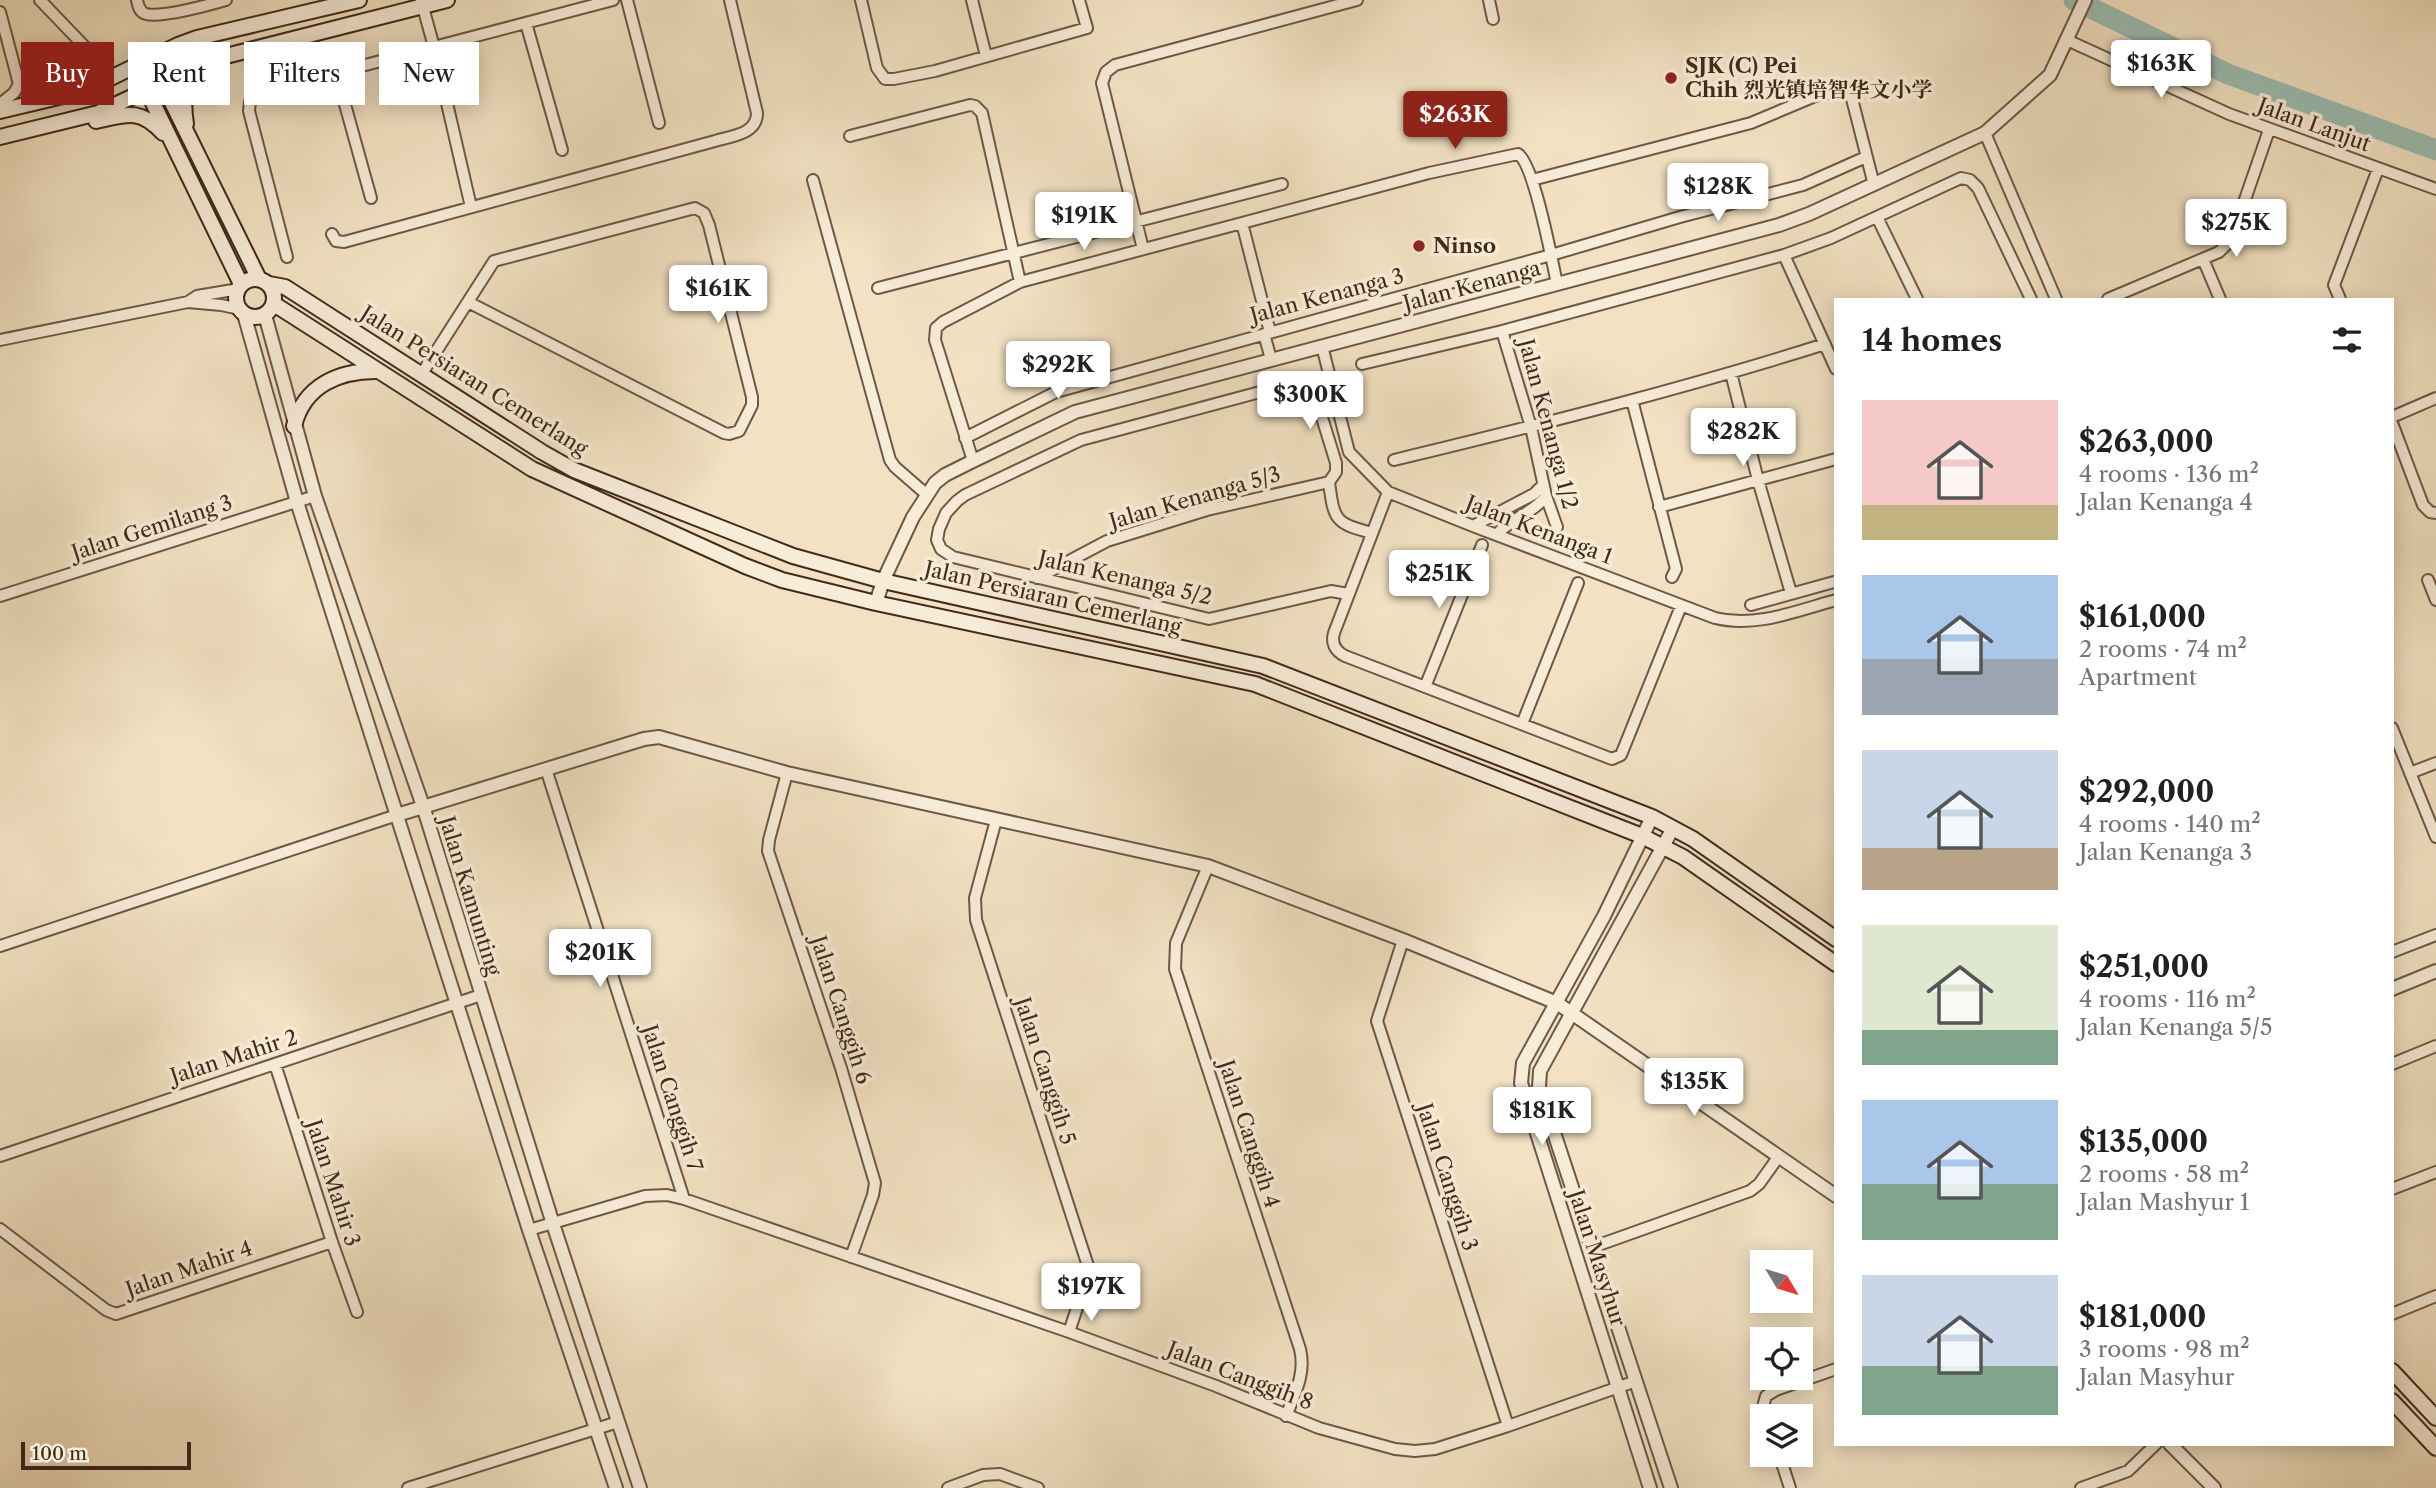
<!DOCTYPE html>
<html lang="en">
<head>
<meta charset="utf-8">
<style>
  :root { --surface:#fff; --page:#f2f2f2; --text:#202124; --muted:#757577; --accent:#8f2418 }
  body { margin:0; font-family:"Libre Caslon Text","Noto Serif SC",serif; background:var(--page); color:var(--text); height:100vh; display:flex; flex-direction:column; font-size:26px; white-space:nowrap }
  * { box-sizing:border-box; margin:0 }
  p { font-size:23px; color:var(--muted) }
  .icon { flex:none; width:38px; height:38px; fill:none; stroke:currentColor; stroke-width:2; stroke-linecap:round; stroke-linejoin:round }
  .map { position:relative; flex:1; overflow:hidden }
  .details { position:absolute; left:1834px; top:298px; width:560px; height:1148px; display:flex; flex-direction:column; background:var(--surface); border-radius:0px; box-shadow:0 4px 18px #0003 }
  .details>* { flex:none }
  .banner { position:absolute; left:21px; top:42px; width:665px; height:63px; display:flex; gap:14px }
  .needle { width:46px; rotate:128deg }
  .buttons { position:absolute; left:1750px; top:1250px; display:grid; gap:14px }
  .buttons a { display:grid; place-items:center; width:63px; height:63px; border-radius:0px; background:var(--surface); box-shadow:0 4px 18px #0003; font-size:35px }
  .scale { position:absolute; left:21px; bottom:18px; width:170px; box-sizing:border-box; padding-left:7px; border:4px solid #422a19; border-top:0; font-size:19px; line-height:24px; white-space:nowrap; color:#422a19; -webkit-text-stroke:5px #f7ecd8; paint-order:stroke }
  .price { position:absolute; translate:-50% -60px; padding:0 16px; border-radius:7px; background:#fff; color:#222; font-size:23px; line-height:46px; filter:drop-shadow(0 2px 4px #0008) }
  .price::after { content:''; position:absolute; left:50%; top:42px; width:21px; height:16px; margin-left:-10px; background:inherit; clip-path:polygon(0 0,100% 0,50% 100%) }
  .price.selected { background:var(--accent); color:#fff }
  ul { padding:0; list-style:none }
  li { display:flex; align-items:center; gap:21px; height:175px; padding:0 28px }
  li span { display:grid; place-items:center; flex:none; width:196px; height:140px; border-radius:0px; color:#555 }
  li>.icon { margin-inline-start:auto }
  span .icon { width:84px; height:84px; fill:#fffc; stroke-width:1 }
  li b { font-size:30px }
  h2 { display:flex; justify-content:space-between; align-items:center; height:84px; padding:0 28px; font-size:30px }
  .tag { padding:0 24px; border-radius:0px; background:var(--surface); box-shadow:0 4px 18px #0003; font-size:24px; line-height:63px }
  .tag.selected { background:var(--accent); color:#fff }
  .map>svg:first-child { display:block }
</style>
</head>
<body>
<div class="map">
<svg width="2436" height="1488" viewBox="0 0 2436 1488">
  <rect width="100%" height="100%" fill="#f2e2c3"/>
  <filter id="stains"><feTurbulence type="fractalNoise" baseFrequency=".00286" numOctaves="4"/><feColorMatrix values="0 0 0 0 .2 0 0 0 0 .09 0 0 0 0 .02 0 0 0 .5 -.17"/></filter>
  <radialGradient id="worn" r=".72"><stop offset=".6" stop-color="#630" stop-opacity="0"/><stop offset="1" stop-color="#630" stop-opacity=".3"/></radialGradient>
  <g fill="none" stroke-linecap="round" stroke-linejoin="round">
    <path stroke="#9bbeb3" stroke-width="21" d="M 2074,0 L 2228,74 L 2436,150"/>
    <defs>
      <path id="minor" d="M 40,0 L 86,48
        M 137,0 C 138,5 139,12 146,14 C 161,18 209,5 226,0
        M 421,0 L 434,47 L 471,207
        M 627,0 L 659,123
        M 861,0 L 877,68 L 885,79 L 894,79 L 935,71 L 1087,28 L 1079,0
        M 972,0 L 986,56
        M 1489,0 L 1493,19
        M 0,12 L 19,84 L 14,93 L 0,104
        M 526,23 L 562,150
        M 2067,40 L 2229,114 L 2436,189
        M 336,72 L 371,198
        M 1985,133 L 2056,299
        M 850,136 L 970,105 L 975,106 L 982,113 L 1020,282
        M 813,180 L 890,460 L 895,467 L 926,494
        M 1532,180 L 1751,123 L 1820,94 L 1850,91 L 1874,185
        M 1877,217 L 1917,299
        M 1242,223 L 1429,173 L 1518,154 C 1534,164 1552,260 1557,284
        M 332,234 L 336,241 L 344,242 L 715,141 C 732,136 757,134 757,113 L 730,0
        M 1143,249 L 1102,83 L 1106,72 L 1115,65 L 1357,0
        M 1784,255 L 1836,369
        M 287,257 L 249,111 L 250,102 L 255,94 L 613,0
        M 2203,259 L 2220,299
        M 878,288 L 1282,184
        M 2108,299 L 2219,252 L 2231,240 L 2269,130
        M 2340,299 L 2334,285 L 2378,169
        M 188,302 L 197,296 L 239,289
        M 1502,331 L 1531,427 L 1546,496 L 1557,527
        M 1264,334 L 1271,359
        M 0,340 L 188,302 L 221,305 L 240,309
        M 1322,346 L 1349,452 L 1388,492 L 1473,526 L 1715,618 C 1756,628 1796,611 1836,600
        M 1362,364 L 1502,331 L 1784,255 L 1831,238 L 1961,178 L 1970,180 L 1978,188 L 2031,299
        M 1731,373 L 1758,480 L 1791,593
        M 421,375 L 494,261 L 695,208 L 704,213 L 709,225 L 752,397 L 752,405 L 739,431 L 729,434 L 724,433 L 468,302
        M 1632,400 L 1675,565 L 1676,569 L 1672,577
        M 2392,417 L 2436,398
        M 2392,423 L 2423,505 L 2430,512 L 2436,513
        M 965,438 L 1056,392 L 1551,255 L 1680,217 L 1803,185 L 1866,157
        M 1394,460 C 1539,425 1683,389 1825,344
        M 973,461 L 935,340 L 936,328 L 943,322 L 1020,282 L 1242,223 L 1270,332
        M 1388,492 L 1334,633 C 1331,643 1335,651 1345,656 L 1612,759 L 1621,755 L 1681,606
        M 1659,507 L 1836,459
        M 1473,526 L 1534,494 L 1543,485
        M 1497,534 C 1510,520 1538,509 1546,496
        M 1037,578 L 1107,541 L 1207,510 L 1329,482
        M 2428,580 L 2436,600
        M 1348,594 L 1331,591 L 1209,619 L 953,557 L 941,549 L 937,540 L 939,529 L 946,513 L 957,501 L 965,495 L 1081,440 L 1305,380 L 1312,385 L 1336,463 L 1336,472 L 1329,482 C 1334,521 1335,523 1372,533
        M 0,596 L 315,496
        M 1751,605 L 1834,582
        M 1425,687 L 1482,545
        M 1522,724 L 1578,583
        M 2392,728 L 2436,837
        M 546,769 L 684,1199
        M 787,773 L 769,840 L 768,851 L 841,1068 L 875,1183 L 873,1195 L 851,1257
        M 2410,773 L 2436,763
        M 996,820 L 975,898 L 976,920 L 1088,1266 L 1087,1278 L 1069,1332
        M 1208,866 L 1176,943 L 1175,969 L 1300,1349 C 1306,1373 1295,1394 1286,1416
        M 1403,940 L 1377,1021 L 1508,1426
        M 0,946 L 397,815
        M 2392,952 L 2436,935
        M 275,1064 L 332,1242 L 357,1312
        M 2392,1064 L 2436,1046
        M 0,1156 L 481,995
        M 2392,1189 L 2436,1172
        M 0,1229 L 106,1310 L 116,1314 L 332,1242
        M 529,1230 L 645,1196 L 667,1195 L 684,1199 L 1069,1332 L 1216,1386 L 1319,1428 L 1395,1449 L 1415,1451 L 1435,1449 L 1508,1426 L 1636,1381
        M 1593,1247 L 1750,1191 L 1759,1184 L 1779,1156
        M 2392,1314 L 2436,1296
        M 1766,1416 L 1763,1407 L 1766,1396 L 1776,1390 L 1836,1369
        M 1779,1454 L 1790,1488
        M 408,1488 L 618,1422
        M 948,1488 L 983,1475 L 1000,1474 L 1038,1488
        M 2081,1488 L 2128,1471 L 2156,1444"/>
      <path id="tertiary" d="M 244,314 L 297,502 L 529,1230 L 616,1488
        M 265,315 L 315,496 L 423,806 L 553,1224 L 640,1488
        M 876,603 L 883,581 L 913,517 L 935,483 L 945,475 L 973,461 L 1075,412 L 1779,225 L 1809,214 L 1985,133 L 2050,75 L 2085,0
        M 397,815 L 644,739 L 659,737 L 787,773 L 1208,866 L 1403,940 L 1557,1003 L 1836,1196
        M 2392,989 L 2436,971
        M 2170,1444 L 2214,1488
        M 1650,1488 L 1521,1083 L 1523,1063 L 1604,916 L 1652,817
        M 1671,1488 L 1539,1087 L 1540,1071 L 1673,828"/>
      <path id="secondary" d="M 150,58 L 259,279
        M 135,66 L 241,284
        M 0,111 L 84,91 L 178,45 L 197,38 L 359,0
        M 96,121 C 127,114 140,108 163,133
        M 186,124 C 180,87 189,81 219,63
        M 0,137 L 98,113 L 210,60 L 447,0
        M236 298a19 19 0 1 1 38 0a19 19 0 1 1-38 0Z
        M 269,284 L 285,287 L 542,452 L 574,470 L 793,556 L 883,581 L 1263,666 L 1652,817 L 1693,839 L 1836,939
        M 274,304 L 532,469 L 745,566 L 782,580 L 876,603 L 1255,684 L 1642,836 L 1683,857 L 1836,964
        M 294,426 C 304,385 340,370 379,371
        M 2392,1371 L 2436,1418
        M 2392,1401 L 2436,1448"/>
    </defs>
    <use href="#minor" stroke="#6e5844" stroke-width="14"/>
    <use href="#tertiary" stroke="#6e5844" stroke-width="16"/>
    <use href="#secondary" stroke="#422a19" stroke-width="18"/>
    <use href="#minor" stroke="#f7ecd8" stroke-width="10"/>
    <use href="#tertiary" stroke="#f7ecd8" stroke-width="12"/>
    <use href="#secondary" stroke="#f7ecd8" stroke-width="14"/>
  </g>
  <g fill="#8f2418" stroke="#f7ecd8" stroke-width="2.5">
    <circle cx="1671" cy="78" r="7"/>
    <circle cx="1419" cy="246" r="7"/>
  </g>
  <g text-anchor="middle" stroke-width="7" stroke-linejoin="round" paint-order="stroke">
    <g font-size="21" font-weight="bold" fill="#422a19" stroke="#f7ecd8" text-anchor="start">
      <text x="1685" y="73">SJK (C) Pei<tspan x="1685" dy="24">Chih 烈光镇培智华文小学</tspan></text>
      <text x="1433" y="253">Ninso</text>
    </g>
    <g font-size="21" fill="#422a19" stroke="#f7ecd8">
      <text transform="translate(2314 125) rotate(20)" y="7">Jalan Lanjut</text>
      <text transform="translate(1472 286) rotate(-15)" y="7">Jalan Kenanga</text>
      <text transform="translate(1327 296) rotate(-15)" y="7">Jalan Kenanga 3</text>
      <text transform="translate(474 381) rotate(32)" y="7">Jalan Persiaran Cemerlang</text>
      <text transform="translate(1548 424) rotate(75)" y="7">Jalan Kenanga 1/2</text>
      <text transform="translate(1195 498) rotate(-16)" y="7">Jalan Kenanga 5/3</text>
      <text transform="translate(152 528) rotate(-18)" y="7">Jalan Gemilang 3</text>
      <text transform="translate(1539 530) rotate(21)" y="7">Jalan Kenanga 1</text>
      <text transform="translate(1125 578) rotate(13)" y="7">Jalan Kenanga 5/2</text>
      <text transform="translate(1053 598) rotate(13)" y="7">Jalan Persiaran Cemerlang</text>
      <text transform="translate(470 896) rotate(73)" y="7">Jalan Kamunting</text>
      <text transform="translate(841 1010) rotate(72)" y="7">Jalan Canggih 6</text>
      <text transform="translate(234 1057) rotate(-18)" y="7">Jalan Mahir 2</text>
      <text transform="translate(1045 1071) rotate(72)" y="7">Jalan Canggih 5</text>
      <text transform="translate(672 1098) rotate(72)" y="7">Jalan Canggih 7</text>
      <text transform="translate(1249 1134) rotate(72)" y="7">Jalan Canggih 4</text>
      <text transform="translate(1447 1177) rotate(72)" y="7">Jalan Canggih 3</text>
      <text transform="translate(333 1183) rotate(72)" y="7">Jalan Mahir 3</text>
      <text transform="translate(1597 1258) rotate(72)" y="7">Jalan Masyhur</text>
      <text transform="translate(189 1269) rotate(-19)" y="7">Jalan Mahir 4</text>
      <text transform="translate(1240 1376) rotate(21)" y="7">Jalan Canggih 8</text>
    </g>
  </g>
  <rect width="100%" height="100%" filter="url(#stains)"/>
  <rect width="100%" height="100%" fill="url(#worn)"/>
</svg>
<div class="buttons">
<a><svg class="needle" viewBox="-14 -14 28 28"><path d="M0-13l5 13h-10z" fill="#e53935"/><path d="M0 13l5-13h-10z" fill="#757577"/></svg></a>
<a><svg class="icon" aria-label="locate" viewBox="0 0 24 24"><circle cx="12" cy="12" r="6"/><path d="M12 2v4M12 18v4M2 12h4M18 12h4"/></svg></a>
<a><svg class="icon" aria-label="layers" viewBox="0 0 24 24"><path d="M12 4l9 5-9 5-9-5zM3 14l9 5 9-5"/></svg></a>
</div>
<div class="scale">100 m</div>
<b class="price" style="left:2161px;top:100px">$163K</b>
<b class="price selected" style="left:1455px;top:151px">$263K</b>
<b class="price" style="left:1718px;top:223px">$128K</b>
<b class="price" style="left:1084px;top:252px">$191K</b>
<b class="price" style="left:2236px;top:259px">$275K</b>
<b class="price" style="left:718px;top:325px">$161K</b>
<b class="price" style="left:1058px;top:401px">$292K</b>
<b class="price" style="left:1310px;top:431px">$300K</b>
<b class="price" style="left:1743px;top:468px">$282K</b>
<b class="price" style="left:1439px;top:610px">$251K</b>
<b class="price" style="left:600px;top:989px">$201K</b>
<b class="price" style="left:1694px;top:1118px">$135K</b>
<b class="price" style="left:1542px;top:1147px">$181K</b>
<b class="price" style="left:1091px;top:1323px">$197K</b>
<div class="banner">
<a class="tag selected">Buy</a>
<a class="tag">Rent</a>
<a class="tag">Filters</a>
<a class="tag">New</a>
</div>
<section class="details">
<h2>14 homes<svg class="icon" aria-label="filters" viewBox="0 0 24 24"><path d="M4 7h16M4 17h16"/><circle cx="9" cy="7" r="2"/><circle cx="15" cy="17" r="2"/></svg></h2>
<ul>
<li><span style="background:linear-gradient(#f6c9c9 75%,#c2b280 0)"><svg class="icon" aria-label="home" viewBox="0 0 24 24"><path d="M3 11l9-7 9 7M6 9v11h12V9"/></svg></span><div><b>$263,000</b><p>4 rooms · 136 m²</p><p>Jalan Kenanga 4</p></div></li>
<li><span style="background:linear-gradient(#a9c7e8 60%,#9aa5b1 0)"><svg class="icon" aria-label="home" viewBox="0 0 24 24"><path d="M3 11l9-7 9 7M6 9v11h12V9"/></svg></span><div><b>$161,000</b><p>2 rooms · 74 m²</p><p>Apartment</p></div></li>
<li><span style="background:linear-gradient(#c9d6e8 70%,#b9a48a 0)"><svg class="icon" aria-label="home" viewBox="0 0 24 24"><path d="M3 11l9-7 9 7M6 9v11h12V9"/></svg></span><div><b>$292,000</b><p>4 rooms · 140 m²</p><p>Jalan Kenanga 3</p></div></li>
<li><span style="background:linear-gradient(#dfe7d0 75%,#7fa58c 0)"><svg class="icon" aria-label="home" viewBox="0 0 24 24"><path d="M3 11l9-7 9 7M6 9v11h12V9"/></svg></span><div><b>$251,000</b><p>4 rooms · 116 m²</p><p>Jalan Kenanga 5/5</p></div></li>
<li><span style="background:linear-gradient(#a9c7e8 60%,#7fa58c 0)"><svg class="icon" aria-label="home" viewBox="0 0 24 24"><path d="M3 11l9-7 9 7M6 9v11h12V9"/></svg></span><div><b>$135,000</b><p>2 rooms · 58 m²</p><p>Jalan Mashyur 1</p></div></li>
<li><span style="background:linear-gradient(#c9d6e8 65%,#7fa58c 0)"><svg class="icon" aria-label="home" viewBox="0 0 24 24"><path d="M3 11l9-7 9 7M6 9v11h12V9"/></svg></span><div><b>$181,000</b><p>3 rooms · 98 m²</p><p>Jalan Masyhur</p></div></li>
</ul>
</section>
</div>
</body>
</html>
